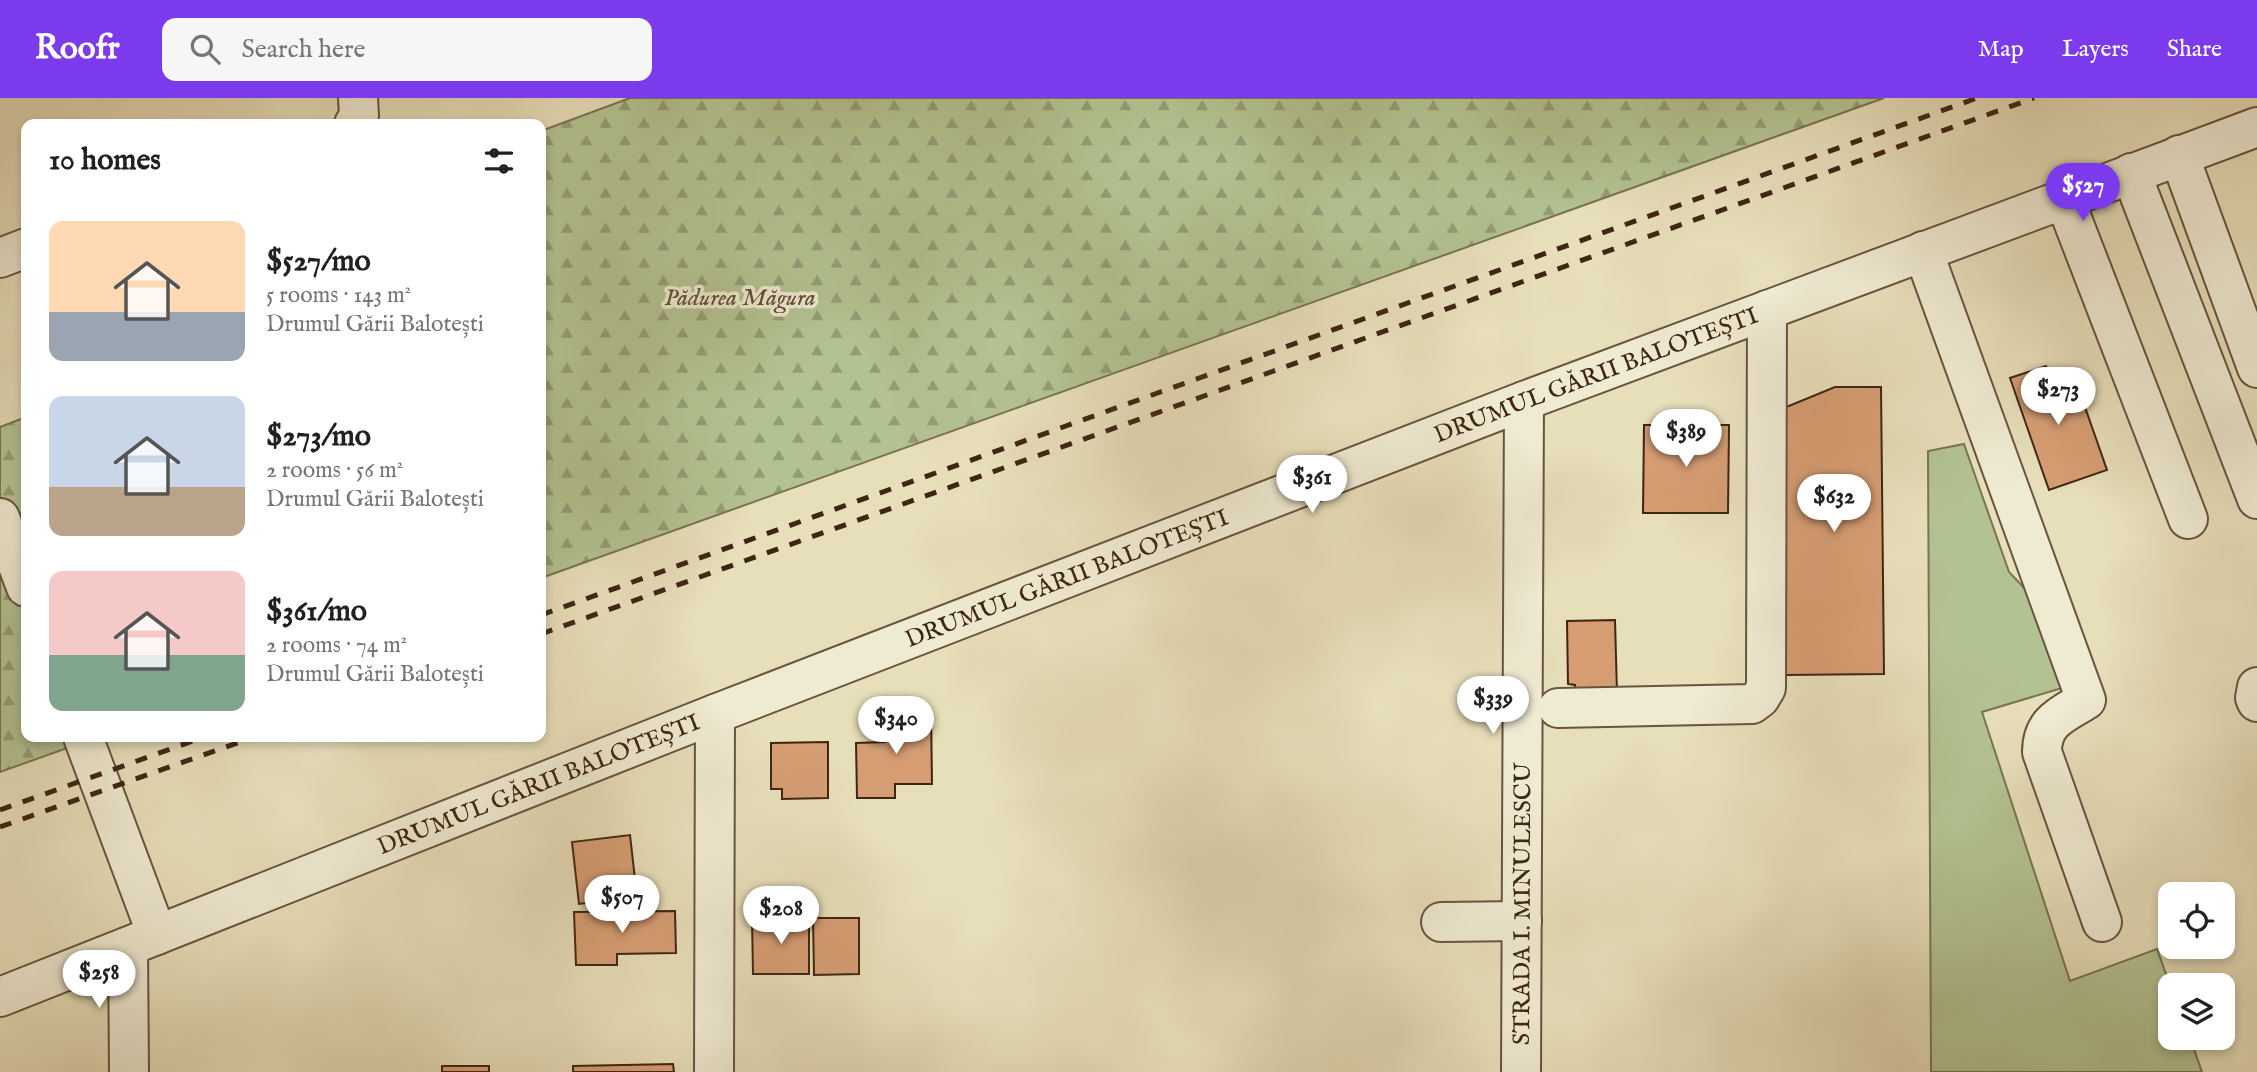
<!DOCTYPE html>
<html lang="en">
<head>
<meta charset="utf-8">
<style>
  :root { --surface:#fff; --page:#f6f6f6; --text:#202124; --muted:#757577; --accent:#7c3aed }
  body { margin:0; font-family:"IM FELL English",serif; background:var(--page); color:var(--text); height:100vh; display:flex; flex-direction:column; font-size:26px; white-space:nowrap }
  * { box-sizing:border-box; margin:0 }
  p { font-size:23px; color:var(--muted) }
  .icon { flex:none; width:38px; height:38px; fill:none; stroke:currentColor; stroke-width:2; stroke-linecap:round; stroke-linejoin:round }
  .map { position:relative; flex:1; overflow:hidden }
  .details { position:absolute; left:21px; top:21px; width:525px; height:623px; display:flex; flex-direction:column; background:var(--surface); border-radius:14px; box-shadow:0 4px 10px #0003 }
  .details>* { flex:none }
  .controls { position:absolute; left:2158px; top:784px; display:grid; gap:14px }
  .controls a { display:grid; place-items:center; width:77px; height:77px; border-radius:14px; background:var(--surface); box-shadow:0 4px 10px #0003; font-size:35px }
  .price { position:absolute; translate:-50% -60px; padding:0 16px; border-radius:24px; background:#fff; color:#222; font-size:23px; line-height:46px; filter:drop-shadow(0 2px 4px #0008) }
  .price::after { content:''; position:absolute; left:50%; top:42px; width:21px; height:16px; margin-left:-10px; background:inherit; clip-path:polygon(0 0,100% 0,50% 100%) }
  .price.active { background:var(--accent); color:#fff }
  ul { padding:0; list-style:none }
  li { display:flex; align-items:center; gap:21px; height:175px; padding:0 28px }
  li span { display:grid; place-items:center; flex:none; width:196px; height:140px; border-radius:14px; color:#555 }
  li>.icon { margin-inline-start:auto }
  span .icon { width:84px; height:84px; fill:#fffc; stroke-width:1 }
  li b { font-size:30px }
  h2 { display:flex; justify-content:space-between; align-items:center; height:84px; padding:0 28px; font-size:30px }
  header { display:flex; align-items:center; gap:42px; box-sizing:border-box; height:98px; padding:0 35px; background:var(--accent); color:#fff }
  header strong { font-size:33px }
  nav { display:flex; gap:38px; margin-inline-start:auto; font-size:24px }
  .search { width:490px; height:63px; background:var(--page); display:flex; align-items:center; gap:18px; box-sizing:border-box; padding:0 24px; border-radius:14px; color:var(--muted); font-size:26px }
  .map>svg:first-child { display:block }
</style>
</head>
<body>
<header>
<strong>Roofr</strong>
<div class="search"><svg class="icon" aria-label="search" viewBox="0 0 24 24"><circle cx="10" cy="10" r="6"/><path d="M15 15l6 6"/></svg>Search here</div>
<nav><a>Map</a><a>Layers</a><a>Share</a></nav>
</header>
<div class="map">
<svg width="2257" height="974" viewBox="0 0 2257 974">
  <defs>
    <pattern id="forest-firs" width="22" height="20" patternUnits="userSpaceOnUse" patternTransform="scale(1.75)"><rect width="22" height="20" fill="#b3c291"/><path d="M5 1l3.5 6h-7zM16 11l3.5 6h-7z" fill="#939d75"/></pattern>
  </defs>
  <rect width="100%" height="100%" fill="#e7deba"/>
  <filter id="stains"><feTurbulence type="fractalNoise" baseFrequency=".00286" numOctaves="4"/><feColorMatrix values="0 0 0 0 .2 0 0 0 0 .09 0 0 0 0 .02 0 0 0 .5 -.17"/></filter>
  <radialGradient id="worn" r=".72"><stop offset=".6" stop-color="#630" stop-opacity="0"/><stop offset="1" stop-color="#630" stop-opacity=".3"/></radialGradient>
  <path fill="#b3c291" stroke="#797452" stroke-width="2" d="M 1964,346 L 2009,474 L 2029,495 L 2062,590 L 1982,614 L 2070,883 L 2157,851 L 2170,887 L 2170,940 L 2190,940 L 2202,974 L 1931,974 L 1928,353 Z"/>
  <path fill="url(#forest-firs)" stroke="#797452" stroke-width="2" d="M 630,0 L 1884,0 L 541,480 L 541,33 Z
    M 26,319 L 26,639 L 98,639 L 0,674 L 0,329 Z"/>
  <path fill="#d69d73" stroke="#3f2614" stroke-width="2" d="M 2046,268 L 2050,282 L 2073,275 L 2107,372 L 2049,392 L 2010,280 Z
    M 1835,289 L 1881,289 L 1884,576 L 1786,577 L 1784,310 Z
    M 1644,327 L 1729,327 L 1728,415 L 1643,415 Z
    M 1615,522 L 1617,595 L 1576,596 L 1575,587 L 1568,586 L 1567,523 Z
    M 931,614 L 932,686 L 895,686 L 895,700 L 857,700 L 856,645 L 885,644 L 885,615 Z
    M 828,644 L 828,700 L 782,701 L 782,691 L 771,691 L 771,645 Z
    M 630,737 L 637,799 L 579,806 L 572,744 Z
    M 675,813 L 676,855 L 617,856 L 617,867 L 576,867 L 574,814 Z
    M 752,820 L 809,820 L 809,876 L 753,876 Z
    M 813,820 L 859,820 L 859,876 L 814,877 Z
    M 673,966 L 674,974 L 573,974 L 573,968 Z
    M 442,968 L 489,968 L 489,974 L 442,974 Z"/>
  <g fill="none" stroke-linecap="round" stroke-linejoin="round">
    <defs>
      <g id="minor">
        <path d="M 354,26 L 359,18 L 358,0"/>
        <path d="M 2179,57 L 2257,270"/>
        <path d="M 2131,75 L 2257,401"/>
        <path d="M 2064,100 L 2188,421"/>
        <path d="M 1923,153 L 2086,602 C 2062,617 2042,623 2042,654 L 2102,824"/>
        <path d="M 0,160 L 26,150"/>
        <path d="M 0,420 L 26,489"/>
        <path d="M 2257,589 L 2255,600 L 2257,604"/>
        <path d="M 1558,610 L 1752,606 L 1760,600 L 1766,590 L 1767,212"/>
        <path d="M 83,639 L 157,837"/>
        <path d="M 1441,824 L 1522,823"/>
        <path d="M 128,849 L 129,974"/>
        <path id="s1" d="M 0,899 L 715,616 L 1524,303 L 2257,29"/>
        <path d="M 714,974 L 715,616"/>
        <path id="s2" d="M 1521,974 L 1524,303"/>
      </g>
    </defs>
    <use href="#minor" stroke="#69543e" stroke-width="42"/>
    <use href="#minor" stroke="#efead2" stroke-width="38"/>
    <path stroke="#3f2614" stroke-width="5" stroke-dasharray="12 12" stroke-linecap="butt" d="M 541,517 L 1977,0
      M 541,536 L 2034,0
      M 0,712 L 204,639
      M 0,729 L 254,639"/>
  </g>
  <g text-anchor="middle" stroke-width="7" stroke-linejoin="round" paint-order="stroke">
    <g font-size="24" font-style="italic" fill="#5c4d33" stroke="#efead2">
      <text x="740" y="207">Pădurea Măgura</text>
    </g>
    <g font-size="24" fill="#3f2614" stroke="#efead2">
      <text dy="8" stroke="none"><textPath href="#s1" startOffset="1713">DRUMUL GĂRII BALOTEȘTI</textPath></text>
      <text dy="8" stroke="none"><textPath href="#s1" startOffset="1146">DRUMUL GĂRII BALOTEȘTI</textPath></text>
      <text dy="8" stroke="none"><textPath href="#s1" startOffset="579">DRUMUL GĂRII BALOTEȘTI</textPath></text>
      <text dy="8" stroke="none"><textPath href="#s2" startOffset="168">STRADA I. MINULESCU</textPath></text>
    </g>
  </g>
  <rect width="100%" height="100%" filter="url(#stains)"/>
  <rect width="100%" height="100%" fill="url(#worn)"/>
</svg>
<div class="controls">
<a><svg class="icon" aria-label="locate" viewBox="0 0 24 24"><circle cx="12" cy="12" r="6"/><path d="M12 2v4M12 18v4M2 12h4M18 12h4"/></svg></a>
<a><svg class="icon" aria-label="layers" viewBox="0 0 24 24"><path d="M12 4l9 5-9 5-9-5zM3 14l9 5 9-5"/></svg></a>
</div>
<b class="price active" style="left:2083px;top:125px">$527</b>
<b class="price" style="left:2058px;top:329px">$273</b>
<b class="price" style="left:1686px;top:371px">$389</b>
<b class="price" style="left:1312px;top:417px">$361</b>
<b class="price" style="left:1834px;top:436px">$632</b>
<b class="price" style="left:1493px;top:638px">$339</b>
<b class="price" style="left:896px;top:658px">$340</b>
<b class="price" style="left:622px;top:837px">$507</b>
<b class="price" style="left:781px;top:848px">$208</b>
<b class="price" style="left:99px;top:912px">$258</b>
<section class="details">
<h2>10 homes<svg class="icon" aria-label="filters" viewBox="0 0 24 24"><path d="M4 7h16M4 17h16"/><circle cx="9" cy="7" r="2"/><circle cx="15" cy="17" r="2"/></svg></h2>
<ul>
<li><span style="background:linear-gradient(#ffd9b3 65%,#9aa5b1 0)"><svg class="icon" aria-label="home" viewBox="0 0 24 24"><path d="M3 11l9-7 9 7M6 9v11h12V9"/></svg></span><div><b>$527/mo</b><p>5 rooms · 143 m²</p><p>Drumul Gării Balotești</p></div></li>
<li><span style="background:linear-gradient(#c9d6e8 65%,#b9a48a 0)"><svg class="icon" aria-label="home" viewBox="0 0 24 24"><path d="M3 11l9-7 9 7M6 9v11h12V9"/></svg></span><div><b>$273/mo</b><p>2 rooms · 56 m²</p><p>Drumul Gării Balotești</p></div></li>
<li><span style="background:linear-gradient(#f6c9c9 60%,#7fa58c 0)"><svg class="icon" aria-label="home" viewBox="0 0 24 24"><path d="M3 11l9-7 9 7M6 9v11h12V9"/></svg></span><div><b>$361/mo</b><p>2 rooms · 74 m²</p><p>Drumul Gării Balotești</p></div></li>
</ul>
</section>
</div>
</body>
</html>
